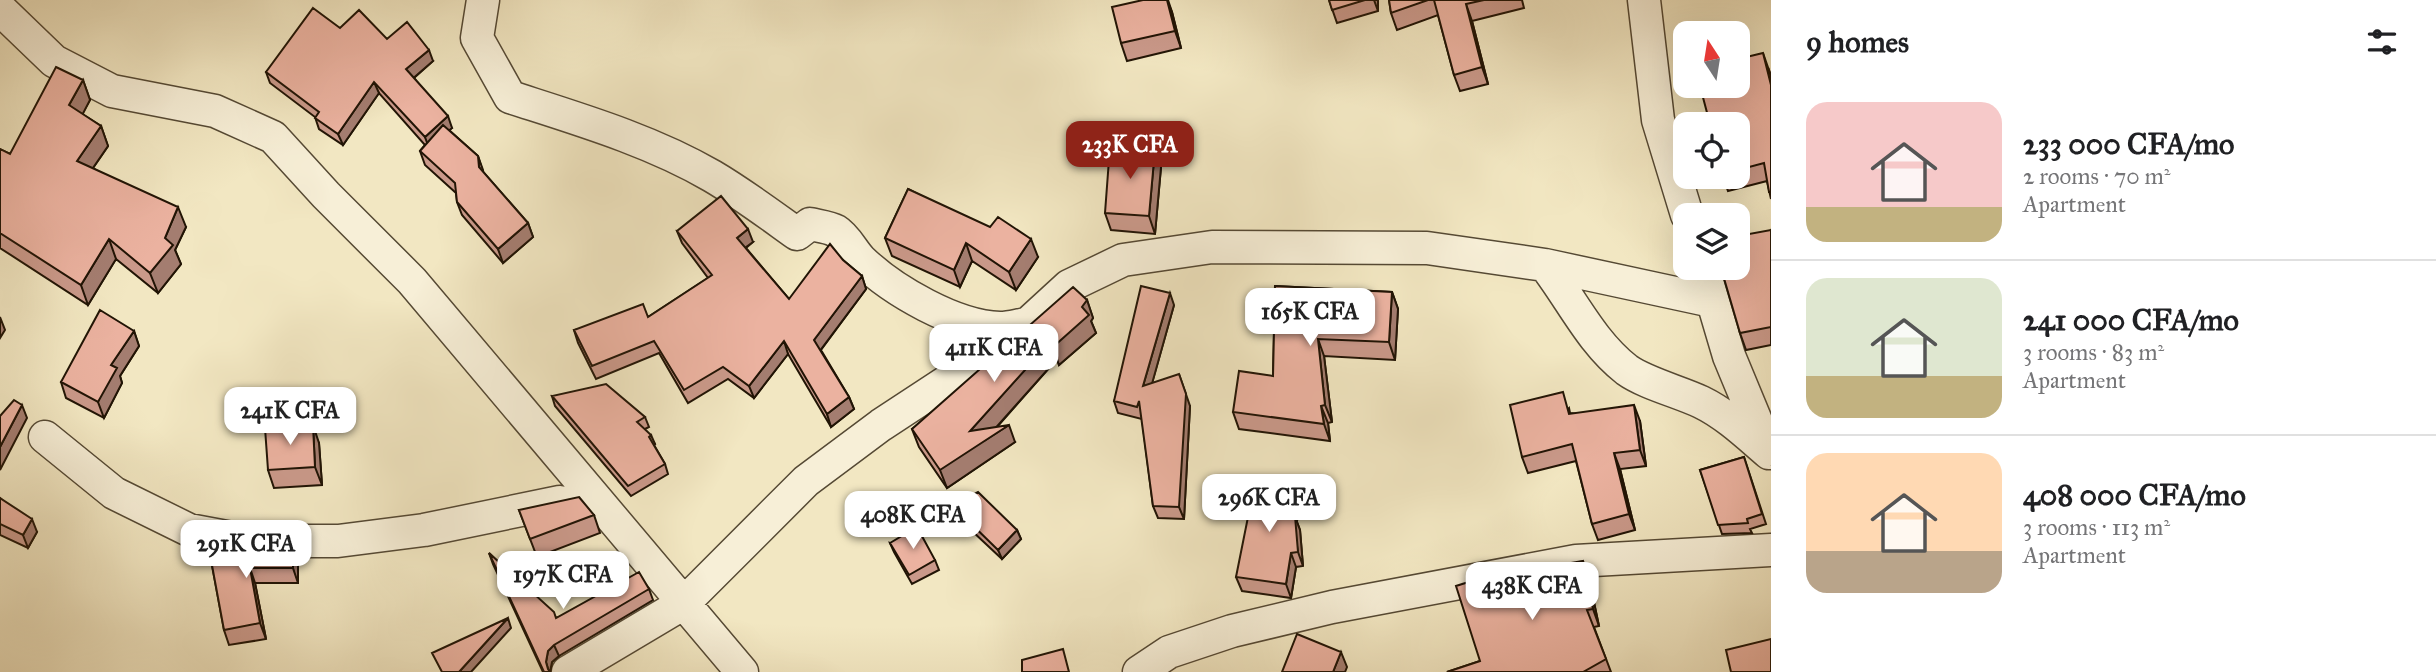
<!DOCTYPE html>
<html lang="en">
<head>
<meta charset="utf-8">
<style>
  :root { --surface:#fff; --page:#f6f6f6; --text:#202124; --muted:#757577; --line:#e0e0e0; --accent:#8f2418 }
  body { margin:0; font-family:"IM FELL Great Primer",serif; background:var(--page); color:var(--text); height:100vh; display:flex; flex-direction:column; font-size:26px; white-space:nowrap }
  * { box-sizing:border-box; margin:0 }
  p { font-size:23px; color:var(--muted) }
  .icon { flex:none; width:38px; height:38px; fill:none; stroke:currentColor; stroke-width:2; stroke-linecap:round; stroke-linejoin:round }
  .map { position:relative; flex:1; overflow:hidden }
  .side { display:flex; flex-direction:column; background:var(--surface); width:665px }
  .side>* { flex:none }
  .needle { width:46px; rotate:348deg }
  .fabs { position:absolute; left:1673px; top:21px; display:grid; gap:14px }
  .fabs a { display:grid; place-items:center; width:77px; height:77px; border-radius:14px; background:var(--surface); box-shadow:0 7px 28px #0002; font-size:35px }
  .price { position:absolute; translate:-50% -60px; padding:0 16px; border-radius:14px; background:#fff; color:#222; font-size:23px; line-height:46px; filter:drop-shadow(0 2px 4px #0008) }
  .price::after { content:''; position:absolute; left:50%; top:42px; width:21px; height:16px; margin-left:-10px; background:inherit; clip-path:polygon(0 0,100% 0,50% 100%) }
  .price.active { background:var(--accent); color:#fff }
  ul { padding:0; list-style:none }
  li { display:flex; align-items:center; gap:21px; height:175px; padding:0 35px }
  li+li { border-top:2px solid var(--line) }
  li span { display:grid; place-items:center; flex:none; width:196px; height:140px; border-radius:21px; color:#555 }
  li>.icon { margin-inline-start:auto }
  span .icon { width:84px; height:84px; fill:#fffc; stroke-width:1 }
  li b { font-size:30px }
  h2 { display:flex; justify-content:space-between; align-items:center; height:84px; padding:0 35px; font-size:30px }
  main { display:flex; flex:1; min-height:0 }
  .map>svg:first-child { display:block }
</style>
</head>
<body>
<main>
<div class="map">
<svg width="1771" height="672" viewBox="0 0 1771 672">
  <rect width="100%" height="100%" fill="#f2e7c2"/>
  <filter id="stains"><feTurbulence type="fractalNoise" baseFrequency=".00286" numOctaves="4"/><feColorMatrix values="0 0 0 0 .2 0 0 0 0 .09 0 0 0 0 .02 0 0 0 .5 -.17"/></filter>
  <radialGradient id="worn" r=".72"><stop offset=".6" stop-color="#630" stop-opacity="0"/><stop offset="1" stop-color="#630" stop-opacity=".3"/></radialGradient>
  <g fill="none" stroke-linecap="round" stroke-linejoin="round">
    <defs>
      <path id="minor" d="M 483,0 L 477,38 L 510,97 C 578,119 650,140 712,176 C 741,193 769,214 797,234 L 810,224 C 818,226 829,227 836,231 C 846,237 853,252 861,260 C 893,291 956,327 1000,328 C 1009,328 1019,325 1027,324
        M 1644,0 L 1658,120 L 1687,215
        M 0,9 L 54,61 L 112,91 L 215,111 L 273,137 L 326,195 L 412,281 L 742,672
        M 1545,265 C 1572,300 1591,342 1627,370 C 1645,383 1680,392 1701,402 C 1726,414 1748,435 1769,453
        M 1703,268 L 1729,356 L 1768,450
        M 45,437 L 114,493 L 189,530 L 248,541 L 338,541 L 424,530 L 560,502
        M 568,672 L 684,603 L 806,481 L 881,425 L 1009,341 L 1069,286 L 1123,260 L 1212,247 L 1427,248 L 1545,265 L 1712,301
        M 1139,672 L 1169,652 L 1232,631 L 1332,607 L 1576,561 L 1771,550"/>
    </defs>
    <use href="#minor" stroke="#554934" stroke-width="35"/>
    <use href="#minor" stroke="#f7efd7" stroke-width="32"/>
  </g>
  <path fill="#ca998a" stroke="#211405" stroke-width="2" d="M 1143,0 L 1168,0 L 1172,12 L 1181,48 L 1127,61 L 1121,43 Z
    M 1329,0 L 1378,0 L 1378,11 L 1337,23 Z
    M 1389,0 L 1522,0 L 1524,8 L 1472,21 L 1488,84 L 1460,91 L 1454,75 L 1438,15 L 1397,30 L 1391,13 Z
    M 340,28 L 387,39 L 433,61 L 414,78 L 452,128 L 449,130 L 478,156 L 483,172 L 528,223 L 533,237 L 503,263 L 462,215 L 457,202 L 456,193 L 425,165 L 420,151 L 425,145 L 379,93 L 343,145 L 319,129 L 315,117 L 270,83 L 266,72 Z
    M 1769,70 L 1771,76 L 1771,199 L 1767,181 L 1728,191 L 1723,177 L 1738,177 L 1738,124 Z
    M 83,80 L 90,100 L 82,114 L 101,126 L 108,146 L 93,168 L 186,227 L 175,250 L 181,264 L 158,293 L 116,259 L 88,305 L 0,248 L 0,149 L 10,154 Z
    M 1155,149 L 1161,167 L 1155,234 L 1111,230 L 1105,213 Z
    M 908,189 L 1038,257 L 1016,290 L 972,261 L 960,287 L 892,256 L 885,238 Z
    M 1771,230 L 1771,345 L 1746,350 L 1740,333 L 1727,274 Z
    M 677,231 L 753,242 L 746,248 L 789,299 L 843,260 L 862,276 L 866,289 L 821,350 L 849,397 L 854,409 L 831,427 L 788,354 L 754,398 L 728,379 L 688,403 L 659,353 L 596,379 L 578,343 L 574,330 L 648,317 L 708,278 L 682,243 Z
    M 1275,286 L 1392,292 L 1398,309 L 1395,360 L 1324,356 L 1332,422 L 1328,423 L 1330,441 L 1239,429 L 1233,412 L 1273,376 Z
    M 1087,300 L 1093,318 L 1091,321 L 1096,333 L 1059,365 L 1057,359 L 997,427 L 1015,442 L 947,488 L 919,447 L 912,429 Z
    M 1174,305 L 1152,383 L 1190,406 L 1184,519 L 1158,518 L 1153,506 L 1142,419 L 1118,413 L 1114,401 Z
    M 134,331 L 139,346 L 120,376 L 122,383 L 104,418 L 66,398 L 61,382 Z
    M 552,396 L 645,417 L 649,427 L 645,429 L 655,444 L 654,445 L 665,464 L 668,474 L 631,496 L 555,406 Z
    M 1569,408 L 1570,413 L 1640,421 L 1646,466 L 1620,469 L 1635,530 L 1598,540 L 1592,524 L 1576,461 L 1528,473 L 1522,457 Z
    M 319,443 L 322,485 L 274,488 L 268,470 Z
    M 1744,457 L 1766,524 L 1750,529 L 1752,533 L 1722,534 L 1700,470 Z
    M 1293,483 L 1298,497 L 1297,522 L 1300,530 L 1303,566 L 1296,567 L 1291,598 L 1242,591 L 1236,577 Z
    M 0,498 L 37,532 L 28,548 L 0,535 Z
    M 953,506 L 1017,530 L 1021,539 L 1002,559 L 956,516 Z
    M 519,510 L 594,515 L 600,533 L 537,557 Z
    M 890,543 L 935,560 L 939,570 L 912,584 L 894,552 Z
    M 489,553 L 556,618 L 649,589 L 653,600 L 559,656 L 552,662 L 550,672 L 543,672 L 493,564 Z
    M 298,559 L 298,583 L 255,583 L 266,639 L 229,645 L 224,630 L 211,560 Z
    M 1589,579 L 1599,626 L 1594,627 L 1611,672 L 1447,672 L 1480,661 Z"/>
  <path fill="#a47d70" stroke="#211405" stroke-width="2" d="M 1167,0 L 1172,12 L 1181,48 L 1175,31 Z
    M 1374,0 L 1378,0 L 1378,11 Z
    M 1466,4 L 1472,21 L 1488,84 L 1482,67 Z
    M 429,50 L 433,61 L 410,81 L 406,69 Z
    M 1763,53 L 1771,76 L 1771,85 Z
    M 83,80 L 90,100 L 77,125 L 69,105 Z
    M 374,82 L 379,93 L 343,145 L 338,134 Z
    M 448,116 L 452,128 L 429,148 L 425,137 Z
    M 101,126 L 108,146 L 84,181 L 77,161 Z
    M 1155,149 L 1161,167 L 1155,234 L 1149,216 Z
    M 478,156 L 483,170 L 484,181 L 479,167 Z
    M 178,207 L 186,227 L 175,250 L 181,264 L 158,293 L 150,273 Z
    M 528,223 L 533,237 L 503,263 L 498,249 Z
    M 748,229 L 753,242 L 742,250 L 737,238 Z
    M 109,239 L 116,259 L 88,305 L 81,285 Z
    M 1031,239 L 1038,257 L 1016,290 L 1009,272 Z
    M 966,243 L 972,261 L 960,287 L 954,270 Z
    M 862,276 L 866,289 L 819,352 L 814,340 Z
    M 1392,292 L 1398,309 L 1395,360 L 1389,342 Z
    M 1170,293 L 1174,305 L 1148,398 L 1143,386 Z
    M 1087,300 L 1093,318 L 1091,321 L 1096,333 L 1059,365 L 1057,359 L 984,441 L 1009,425 L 1015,442 L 947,488 L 940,470 L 970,431 Z
    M 0,317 L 5,330 L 0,338 Z
    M 134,331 L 139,346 L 120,376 L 122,383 L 104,418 L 98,402 L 111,365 Z
    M 1318,339 L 1324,356 L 1332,422 L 1325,405 Z
    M 784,341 L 788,354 L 754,398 L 749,386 Z
    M 1179,374 L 1190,406 L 1184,519 L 1179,507 Z
    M 849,397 L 854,409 L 831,427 L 827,414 Z
    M 22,405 L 27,418 L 0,470 L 0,447 Z
    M 1634,405 L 1640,421 L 1646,466 L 1640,450 Z
    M 1321,406 L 1328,423 L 1330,441 L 1324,424 Z
    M 313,425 L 319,443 L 322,485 L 315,467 Z
    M 651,435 L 655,444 L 652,447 L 649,437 Z
    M 1614,453 L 1620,469 L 1635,530 L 1629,514 Z
    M 1293,483 L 1298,497 L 1297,522 L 1300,530 L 1303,566 L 1298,552 L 1292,517 Z
    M 32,519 L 37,532 L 28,548 L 23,535 Z
    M 1017,530 L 1021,539 L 1002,559 L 998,550 Z
    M 293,544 L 298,559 L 298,583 L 293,568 Z
    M 1291,553 L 1296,567 L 1291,598 L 1286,584 Z
    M 1583,561 L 1589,579 L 1599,626 L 1593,609 Z
    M 250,568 L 255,583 L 266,639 L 260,623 Z
    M 508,618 L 511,628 L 471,672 L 459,672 Z
    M 554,645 L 559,656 L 552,662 L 550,672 L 549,672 L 546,662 L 548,651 Z
    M 1341,652 L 1347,667 L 1345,672 L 1333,672 Z"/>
  <path fill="#ebb2a0" stroke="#211405" stroke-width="2" d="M 1143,0 L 1167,0 L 1175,31 L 1121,43 L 1112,7 Z
    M 1329,0 L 1365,0 L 1332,10 Z
    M 1389,0 L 1428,0 L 1391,13 Z
    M 1434,0 L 1484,0 L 1466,4 L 1482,67 L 1454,75 Z
    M 313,8 L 340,28 L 359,10 L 387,39 L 407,22 L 429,50 L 406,69 L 448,116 L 425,137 L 374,82 L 338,134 L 315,118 L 319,112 L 266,72 Z
    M 1763,53 L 1771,85 L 1771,192 L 1769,192 L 1764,163 L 1738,170 L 1738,124 L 1710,124 L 1700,86 L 1738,86 L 1738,59 Z
    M 56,67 L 83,80 L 69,105 L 101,126 L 77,161 L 178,207 L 165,238 L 173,245 L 150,273 L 109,239 L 81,285 L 0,233 L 0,149 L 10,154 Z
    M 443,125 L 478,156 L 479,167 L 528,223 L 498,249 L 457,202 L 455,183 L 420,151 Z
    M 1110,146 L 1155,149 L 1149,216 L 1105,213 Z
    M 908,189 L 990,227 L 998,217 L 1031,239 L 1009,272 L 966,243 L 954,270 L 885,238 Z
    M 721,196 L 748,229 L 737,238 L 789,299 L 830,244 L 843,260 L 862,276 L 814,340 L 849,397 L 827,414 L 784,341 L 749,386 L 723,367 L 684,390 L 654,341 L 592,366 L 574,330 L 643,304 L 648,317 L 712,275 L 677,231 Z
    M 1771,230 L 1771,327 L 1740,333 L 1723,275 L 1727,274 L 1725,268 L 1738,268 L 1738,236 Z
    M 1141,286 L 1170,293 L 1143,386 L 1179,374 L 1186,394 L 1179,507 L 1153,506 L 1139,401 L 1137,407 L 1114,401 Z
    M 1275,286 L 1392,292 L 1389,342 L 1318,339 L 1325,405 L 1321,406 L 1324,424 L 1233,412 L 1239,371 L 1273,376 Z
    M 1073,287 L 1087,300 L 1082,307 L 1089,315 L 1053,347 L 1052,340 L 970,431 L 1009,425 L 940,470 L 912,429 Z
    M 100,310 L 134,331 L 111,365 L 117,368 L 98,402 L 61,382 Z
    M 606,384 L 645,417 L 637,422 L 651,435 L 649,437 L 665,464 L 628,486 L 552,396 Z
    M 1563,392 L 1569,414 L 1634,405 L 1640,450 L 1614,453 L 1629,514 L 1592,524 L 1572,444 L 1522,457 L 1510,405 Z
    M 14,400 L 22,405 L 0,447 L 0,416 Z
    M 313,425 L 315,467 L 268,470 L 265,428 Z
    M 1744,457 L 1762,514 L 1747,519 L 1748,523 L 1718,525 L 1700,470 Z
    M 1255,482 L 1293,483 L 1292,517 L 1295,516 L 1298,552 L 1291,553 L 1286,584 L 1236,577 Z
    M 978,492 L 1017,530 L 998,550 L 953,506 Z
    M 579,497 L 594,515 L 530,539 L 519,510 Z
    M 0,498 L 32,519 L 23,535 L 0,524 Z
    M 917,527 L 935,560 L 909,575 L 890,543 Z
    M 239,544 L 293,544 L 293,568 L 250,568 L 260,623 L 224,630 L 211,560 L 238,554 Z
    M 489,553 L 554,612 L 556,618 L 639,572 L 649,589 L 554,645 L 548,651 L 546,662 L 548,669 L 550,672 L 544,672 Z
    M 1583,561 L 1593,609 L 1587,610 L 1606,659 L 1583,672 L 1447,672 L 1480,661 L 1456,586 L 1475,580 Z
    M 508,618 L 459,672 L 442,672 L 432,653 Z
    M 1297,634 L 1341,652 L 1333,672 L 1282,672 Z
    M 1771,639 L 1771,672 L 1731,672 L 1726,650 Z
    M 1063,649 L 1069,672 L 1022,672 L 1022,660 Z"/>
  <rect width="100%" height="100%" filter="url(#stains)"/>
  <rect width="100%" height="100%" fill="url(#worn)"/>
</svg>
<div class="fabs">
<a><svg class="needle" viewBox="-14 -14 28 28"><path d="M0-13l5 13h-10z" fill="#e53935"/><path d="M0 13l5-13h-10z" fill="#757577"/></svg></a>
<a><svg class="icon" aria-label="locate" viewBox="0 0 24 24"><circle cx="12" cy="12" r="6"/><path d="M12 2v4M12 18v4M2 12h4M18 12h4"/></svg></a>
<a><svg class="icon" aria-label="layers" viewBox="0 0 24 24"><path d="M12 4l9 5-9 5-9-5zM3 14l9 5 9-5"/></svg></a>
</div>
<b class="price active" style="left:1130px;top:181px">233K CFA</b>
<b class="price" style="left:1310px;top:348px">165K CFA</b>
<b class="price" style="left:994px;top:384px">411K CFA</b>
<b class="price" style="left:290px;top:447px">241K CFA</b>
<b class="price" style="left:1269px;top:534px">296K CFA</b>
<b class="price" style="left:913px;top:551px">408K CFA</b>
<b class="price" style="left:246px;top:580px">291K CFA</b>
<b class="price" style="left:563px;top:611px">197K CFA</b>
<b class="price" style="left:1532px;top:622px">438K CFA</b>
</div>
<section class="side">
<h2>9 homes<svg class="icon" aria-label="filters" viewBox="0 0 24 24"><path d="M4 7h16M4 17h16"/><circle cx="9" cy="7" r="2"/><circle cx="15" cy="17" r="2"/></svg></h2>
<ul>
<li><span style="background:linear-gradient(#f6c9c9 75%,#c2b280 0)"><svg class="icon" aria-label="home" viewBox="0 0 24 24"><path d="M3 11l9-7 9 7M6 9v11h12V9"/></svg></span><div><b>233 000 CFA/mo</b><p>2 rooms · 70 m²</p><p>Apartment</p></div></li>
<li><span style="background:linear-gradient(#dfe7d0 70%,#c2b280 0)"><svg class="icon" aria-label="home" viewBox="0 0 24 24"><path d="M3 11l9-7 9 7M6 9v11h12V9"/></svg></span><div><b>241 000 CFA/mo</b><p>3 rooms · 83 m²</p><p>Apartment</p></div></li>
<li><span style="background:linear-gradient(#ffd9b3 70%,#b9a48a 0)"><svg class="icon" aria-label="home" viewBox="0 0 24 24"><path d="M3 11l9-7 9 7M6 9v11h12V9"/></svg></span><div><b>408 000 CFA/mo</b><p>3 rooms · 113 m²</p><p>Apartment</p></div></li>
</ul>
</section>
</main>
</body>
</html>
